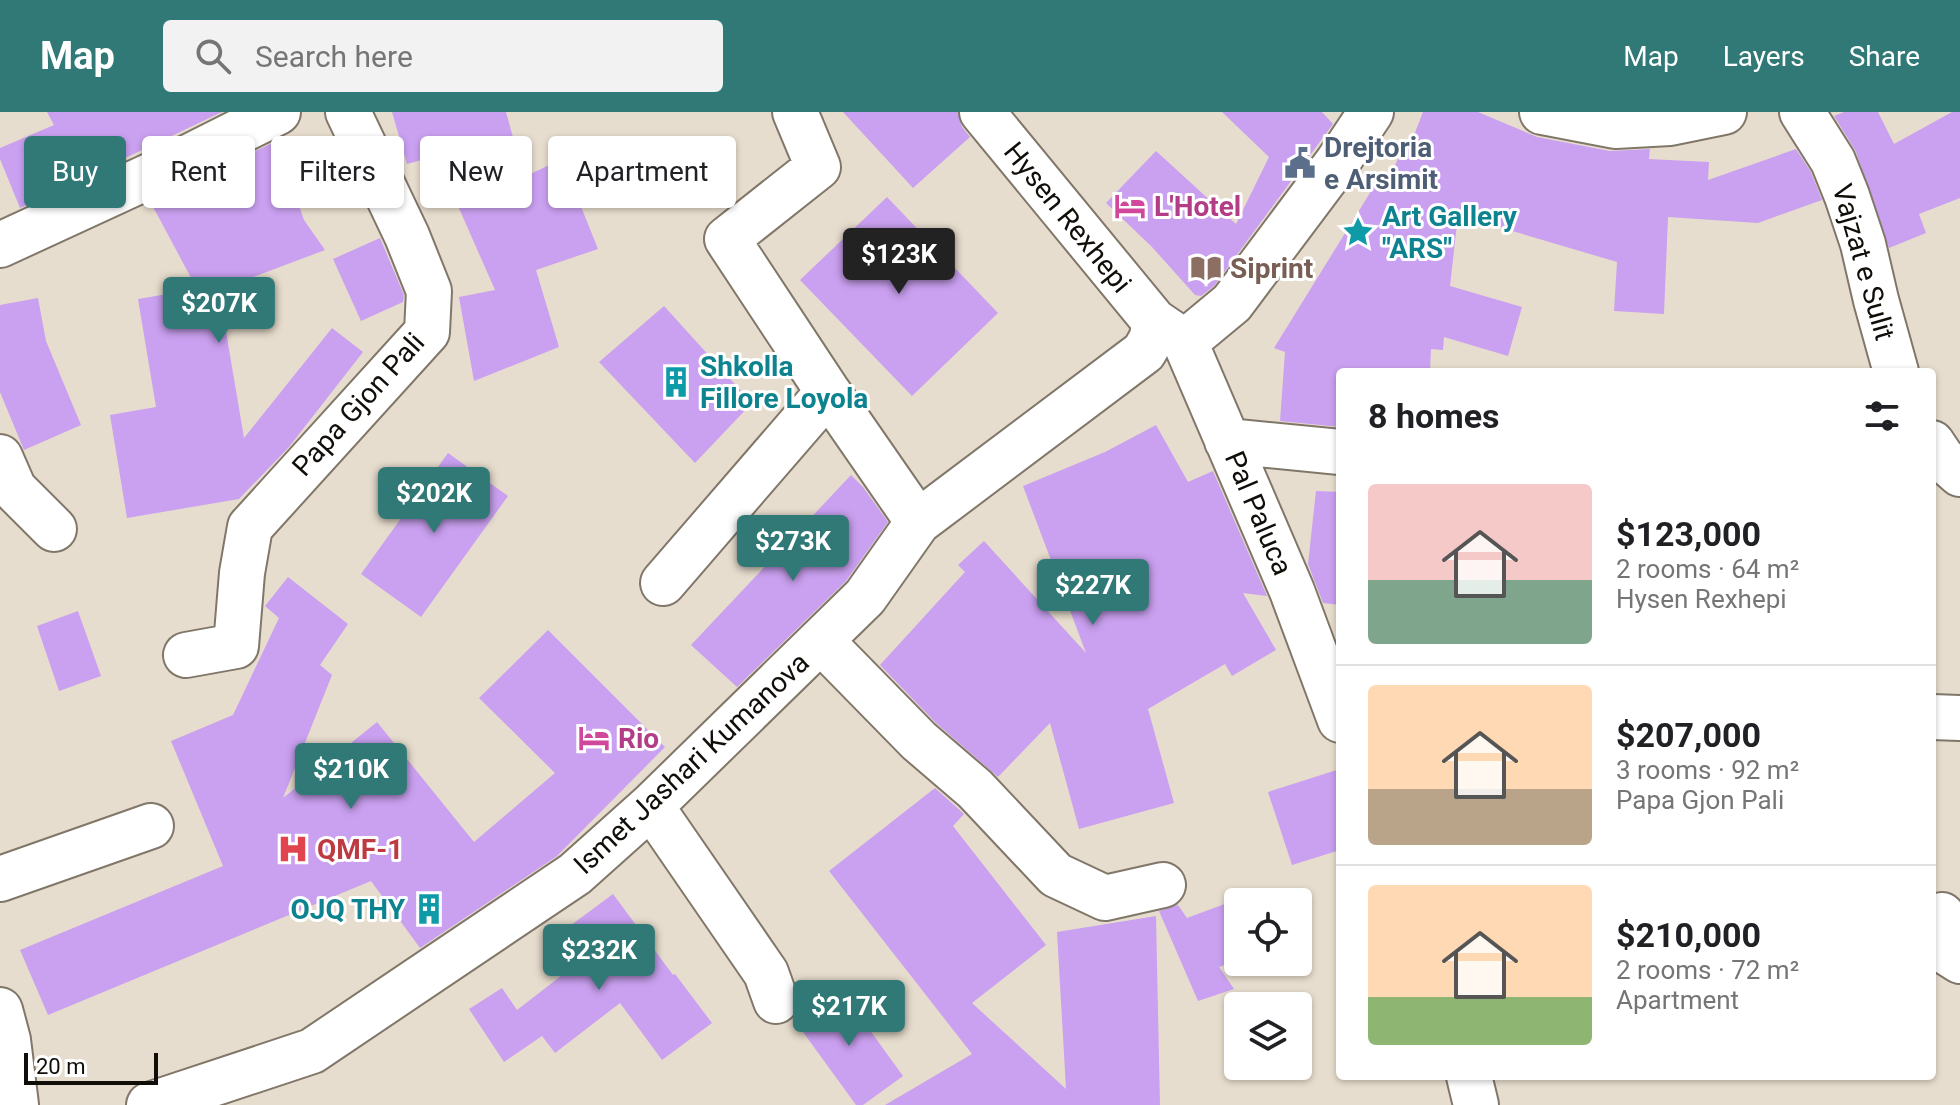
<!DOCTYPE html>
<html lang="en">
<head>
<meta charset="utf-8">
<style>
  :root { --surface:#fff; --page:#f2f2f2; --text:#202124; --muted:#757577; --line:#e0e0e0; --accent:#307977 }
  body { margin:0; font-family:Roboto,sans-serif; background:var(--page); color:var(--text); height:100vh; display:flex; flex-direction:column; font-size:30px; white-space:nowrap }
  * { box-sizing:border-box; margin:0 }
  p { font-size:26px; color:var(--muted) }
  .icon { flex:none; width:44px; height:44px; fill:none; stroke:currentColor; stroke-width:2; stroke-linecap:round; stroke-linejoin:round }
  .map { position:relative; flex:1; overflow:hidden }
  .panel { position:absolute; left:1336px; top:256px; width:600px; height:712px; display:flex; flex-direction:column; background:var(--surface); border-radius:8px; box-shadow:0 2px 6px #0004 }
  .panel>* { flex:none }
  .banner { position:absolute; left:24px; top:24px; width:760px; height:72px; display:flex; gap:16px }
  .buttons { position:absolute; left:1224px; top:776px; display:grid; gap:16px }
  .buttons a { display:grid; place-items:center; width:88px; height:88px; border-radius:8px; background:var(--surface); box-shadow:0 2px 6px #0004; font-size:40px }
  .scale { position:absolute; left:24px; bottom:20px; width:134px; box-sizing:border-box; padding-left:8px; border:4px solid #110e09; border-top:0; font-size:22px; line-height:28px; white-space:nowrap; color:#110e09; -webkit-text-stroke:6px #fff; paint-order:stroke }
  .price { position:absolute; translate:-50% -68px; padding:0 18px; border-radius:8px; background:var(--accent); color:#fff; font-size:26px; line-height:52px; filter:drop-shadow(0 2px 4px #0008) }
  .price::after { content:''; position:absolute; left:50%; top:48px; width:24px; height:18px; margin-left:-12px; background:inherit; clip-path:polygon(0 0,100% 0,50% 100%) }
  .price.selected { background:#222; color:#fff }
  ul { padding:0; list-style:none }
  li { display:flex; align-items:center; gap:24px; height:200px; padding:0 32px }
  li+li { border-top:2px solid var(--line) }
  li span { display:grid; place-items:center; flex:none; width:224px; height:160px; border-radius:8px; color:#555 }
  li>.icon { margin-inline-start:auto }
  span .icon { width:96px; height:96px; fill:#fffc; stroke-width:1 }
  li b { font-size:34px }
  h2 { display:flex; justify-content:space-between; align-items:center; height:96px; padding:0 32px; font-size:34px }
  .pill { padding:0 28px; border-radius:8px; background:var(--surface); box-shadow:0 2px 6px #0004; font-size:28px; line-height:72px }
  .pill.selected { background:var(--accent); color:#fff }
  header { display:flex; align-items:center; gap:48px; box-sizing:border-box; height:112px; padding:0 40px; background:var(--accent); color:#fff }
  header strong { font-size:38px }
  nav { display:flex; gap:44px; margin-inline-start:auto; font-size:28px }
  .search { width:560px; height:72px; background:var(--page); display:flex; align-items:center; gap:20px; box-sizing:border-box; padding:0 28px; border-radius:8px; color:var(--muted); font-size:30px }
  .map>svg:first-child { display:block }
</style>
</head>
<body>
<header>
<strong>Map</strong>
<div class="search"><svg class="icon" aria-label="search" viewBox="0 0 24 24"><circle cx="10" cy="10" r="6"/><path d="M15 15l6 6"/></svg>Search here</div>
<nav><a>Map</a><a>Layers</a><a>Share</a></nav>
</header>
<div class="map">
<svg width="1960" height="993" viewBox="0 0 1960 993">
  <rect width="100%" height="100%" fill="#e7ddce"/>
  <path fill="#caa0f0" d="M 47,0 L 222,0 L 20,96 L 0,47 L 0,36 L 54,13 Z
    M 392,0 L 506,0 L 524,65 L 562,47 L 598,137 L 536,158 L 559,235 L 474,269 L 459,185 L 495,178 L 436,44 L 407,52 Z
    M 843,0 L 958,0 L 962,15 L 970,25 L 913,76 Z
    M 1222,0 L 1322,0 L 1333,12 L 1214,174 L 1201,184 L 1195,183 L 1152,135 L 1106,91 L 1156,39 L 1236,112 L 1269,45 Z
    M 1423,0 L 1478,0 L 1537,25 L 1610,39 L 1650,37 L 1649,47 L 1709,50 L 1708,68 L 1796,37 L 1811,60 L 1822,88 L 1758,111 L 1668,105 L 1664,202 L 1614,199 L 1617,150 L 1458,103 L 1450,174 L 1522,195 L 1508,244 L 1444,225 L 1443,238 L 1431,237 L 1430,260 L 1340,260 L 1340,315 L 1280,309 L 1285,240 L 1274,236 L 1381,63 L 1387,70 L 1404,34 L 1409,36 Z
    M 1844,0 L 1878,0 L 1894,32 L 1952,0 L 1960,0 L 1960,86 L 1919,102 L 1926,121 L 1889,136 L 1856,40 L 1834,4 Z
    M 276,29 L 304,108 L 325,138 L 219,178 L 244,326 L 332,216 L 363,240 L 289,335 L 239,387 L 127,406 L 110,303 L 156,295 L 138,187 L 197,177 L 151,91 Z
    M 887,85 L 998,201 L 912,284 L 800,168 Z
    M 380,126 L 404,183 L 403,190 L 361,209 L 333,147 Z
    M 38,186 L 46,229 L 81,313 L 24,338 L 0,280 L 0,193 Z
    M 664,194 L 752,291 L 695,351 L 599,250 Z
    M 1156,313 L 1188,370 L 1213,359 L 1267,484 L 1243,481 L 1276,538 L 1232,564 L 1225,552 L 1148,597 L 1174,691 L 1079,717 L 1050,611 L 998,665 L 936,611 L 880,553 L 965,460 L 958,453 L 984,429 L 1086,541 L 1023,374 L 1105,340 Z
    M 448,341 L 508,384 L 421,505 L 361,462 Z
    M 851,363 L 863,375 L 888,410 L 846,469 L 737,575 L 691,533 Z
    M 1316,379 L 1340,380 L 1340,493 L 1323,491 L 1308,452 Z
    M 288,465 L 348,512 L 320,553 L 332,563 L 283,686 L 377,610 L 474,730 L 555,661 L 479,586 L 548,518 L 665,635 L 557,744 L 420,836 L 371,769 L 48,903 L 20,838 L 223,754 L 171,629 L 233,603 L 279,506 L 265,494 Z
    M 78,499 L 101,564 L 59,579 L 37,514 Z
    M 1340,657 L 1340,738 L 1292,753 L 1268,680 Z
    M 935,676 L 964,702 L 953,714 L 1046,833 L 972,891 L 1066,977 L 1057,820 L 1156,804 L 1160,993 L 885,993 L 972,942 L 829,759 Z
    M 613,782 L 673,863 L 675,862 L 712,911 L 662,948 L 620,891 L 555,941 L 542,924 L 504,950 L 469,897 L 502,876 L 517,898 L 583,847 L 563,819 Z
    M 1238,787 L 1238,848 L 1219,855 L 1234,877 L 1198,889 L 1159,799 L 1178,793 L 1187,806 Z
    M 840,877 L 903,964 L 863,993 L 856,993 L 795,909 Z"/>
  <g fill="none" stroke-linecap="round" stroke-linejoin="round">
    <defs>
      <path id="minor" d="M 982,0 L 1154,209 L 1185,230 L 1292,479 L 1340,608
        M 1542,0 L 1615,14 L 1670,11 L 1724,0
        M 1802,0 L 1833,49 L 1847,84 L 1863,132 L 1876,188 L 1896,260
        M 0,133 L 167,56 L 278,0
        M 1185,230 L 1232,191 L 1337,51 L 1371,0
        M 828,280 L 918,410
        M 1227,329 L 1340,340
        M 1932,331 L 1942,346 L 1960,362
        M 0,345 L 14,377 L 54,417
        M 663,471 L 828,280 L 727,127 L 818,55 L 795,0
        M 821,529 L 919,629 L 975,677 L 1056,763 L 1105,786 L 1163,773
        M 186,543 L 236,534 L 242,461 L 250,415 L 427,220 L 429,179 L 407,124 L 348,0
        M 1932,605 L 1960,606
        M 651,694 L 766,861 L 776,889
        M 0,767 L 151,714
        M 1942,803 L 1941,837 L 1960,849
        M 0,898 L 8,928 L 16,993
        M 1469,964 L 1476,993
        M 149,993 L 312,939 L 575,762 L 651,694 L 865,485 L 918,410 L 1144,240 L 1152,226 L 1154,209"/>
    </defs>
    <use href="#minor" stroke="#807769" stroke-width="48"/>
    <use href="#minor" stroke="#fff" stroke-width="44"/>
  </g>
  <defs>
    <symbol id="civic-bare" viewBox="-9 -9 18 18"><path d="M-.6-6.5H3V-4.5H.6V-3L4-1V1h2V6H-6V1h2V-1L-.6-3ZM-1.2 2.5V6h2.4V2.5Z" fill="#5c6f8a" stroke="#fff" stroke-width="2.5" paint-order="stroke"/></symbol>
    <symbol id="hotel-bare" viewBox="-9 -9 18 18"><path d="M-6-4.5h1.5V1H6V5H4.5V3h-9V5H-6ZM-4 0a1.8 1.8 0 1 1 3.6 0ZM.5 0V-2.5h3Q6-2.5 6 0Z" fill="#d1479c" stroke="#fff" stroke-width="2.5" paint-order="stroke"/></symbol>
    <symbol id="sight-bare" viewBox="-9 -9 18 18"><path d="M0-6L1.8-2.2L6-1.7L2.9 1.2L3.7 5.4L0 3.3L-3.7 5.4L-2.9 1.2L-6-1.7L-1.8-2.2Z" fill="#0f9aa8" stroke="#fff" stroke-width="2.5" paint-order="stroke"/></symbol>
    <symbol id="library-bare" viewBox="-9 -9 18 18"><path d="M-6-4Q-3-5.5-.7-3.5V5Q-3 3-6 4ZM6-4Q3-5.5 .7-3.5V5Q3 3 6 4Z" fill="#8d6e63" stroke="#fff" stroke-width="2.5" paint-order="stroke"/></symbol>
    <symbol id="building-bare" viewBox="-9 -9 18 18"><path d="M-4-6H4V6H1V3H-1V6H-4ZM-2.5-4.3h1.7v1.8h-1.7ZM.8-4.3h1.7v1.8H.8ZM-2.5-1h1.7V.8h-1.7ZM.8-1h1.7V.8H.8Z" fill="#0f9aa8" stroke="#fff" stroke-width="2.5" paint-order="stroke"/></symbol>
    <symbol id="hospital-bare" viewBox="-9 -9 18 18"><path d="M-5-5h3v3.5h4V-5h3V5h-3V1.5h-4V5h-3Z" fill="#e0444e" stroke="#fff" stroke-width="2.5" paint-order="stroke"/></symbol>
  </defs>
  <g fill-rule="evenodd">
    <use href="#civic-bare" x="1278" y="29" width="44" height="44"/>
    <use href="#hotel-bare" x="1108" y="72" width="44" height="44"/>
    <use href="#sight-bare" x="1336" y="98" width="44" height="44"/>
    <use href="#library-bare" x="1184" y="134" width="44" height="44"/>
    <use href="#building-bare" x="654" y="248" width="44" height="44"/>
    <use href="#hotel-bare" x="572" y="604" width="44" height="44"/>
    <use href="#hospital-bare" x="271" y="715" width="44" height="44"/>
    <use href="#building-bare" x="407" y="775" width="44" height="44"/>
  </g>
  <g text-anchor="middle" stroke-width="6" stroke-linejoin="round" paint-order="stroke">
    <g font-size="28" font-weight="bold" fill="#4e5e75" stroke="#fff" text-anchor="start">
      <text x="1324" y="45">Drejtoria<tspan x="1324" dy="32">e Arsimit</tspan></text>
    </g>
    <g font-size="28" font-weight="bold" fill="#b23c85" stroke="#fff" text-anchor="start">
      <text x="1154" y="104">L'Hotel</text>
      <text x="618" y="636">Rio</text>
    </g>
    <g font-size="28" font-weight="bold" fill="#0d838f" stroke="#fff" text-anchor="start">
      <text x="1382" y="114">Art Gallery<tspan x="1382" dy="32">"ARS"</tspan></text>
      <text x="700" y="264">Shkolla<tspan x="700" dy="32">Fillore Loyola</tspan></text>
      <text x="405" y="807" text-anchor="end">OJQ THY</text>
    </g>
    <g font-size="28" fill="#110e09" stroke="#fff">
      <text transform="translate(1068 105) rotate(51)" y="10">Hysen Rexhepi</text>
      <text transform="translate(1864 150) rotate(74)" y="10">Vajzat e Sulit</text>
      <text transform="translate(358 292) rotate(-48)" y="10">Papa Gjon Pali</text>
      <text transform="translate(1259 401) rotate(67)" y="10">Pal Paluca</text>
      <text transform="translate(691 651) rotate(-43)" y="10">Ismet Jashari Kumanova</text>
    </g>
    <g font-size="28" font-weight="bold" fill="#785e54" stroke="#fff" text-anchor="start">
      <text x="1230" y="166">Siprint</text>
    </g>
    <g font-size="28" font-weight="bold" fill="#be3a42" stroke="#fff" text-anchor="start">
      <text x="317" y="747">QMF-1</text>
    </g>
  </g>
</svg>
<div class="buttons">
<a><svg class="icon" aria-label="locate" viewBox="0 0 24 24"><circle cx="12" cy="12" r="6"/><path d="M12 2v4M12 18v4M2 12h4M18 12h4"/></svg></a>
<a><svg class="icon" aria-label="layers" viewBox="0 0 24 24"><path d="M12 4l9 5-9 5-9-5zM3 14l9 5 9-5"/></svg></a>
</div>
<div class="scale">20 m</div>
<b class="price selected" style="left:899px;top:184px">$123K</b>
<b class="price" style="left:219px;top:233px">$207K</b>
<b class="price" style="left:434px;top:423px">$202K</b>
<b class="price" style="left:793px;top:471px">$273K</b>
<b class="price" style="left:1093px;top:515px">$227K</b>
<b class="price" style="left:351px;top:699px">$210K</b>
<b class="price" style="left:599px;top:880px">$232K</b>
<b class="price" style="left:849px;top:936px">$217K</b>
<div class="banner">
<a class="pill selected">Buy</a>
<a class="pill">Rent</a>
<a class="pill">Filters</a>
<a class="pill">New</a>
<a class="pill">Apartment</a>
</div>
<section class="panel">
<h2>8 homes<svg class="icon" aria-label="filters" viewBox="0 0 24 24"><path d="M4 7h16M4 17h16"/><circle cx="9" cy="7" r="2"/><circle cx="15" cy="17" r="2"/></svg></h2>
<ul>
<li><span style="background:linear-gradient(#f6c9c9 60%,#7fa58c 0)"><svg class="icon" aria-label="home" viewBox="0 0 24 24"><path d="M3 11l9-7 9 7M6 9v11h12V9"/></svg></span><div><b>$123,000</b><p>2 rooms · 64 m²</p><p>Hysen Rexhepi</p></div></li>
<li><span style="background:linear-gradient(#ffd9b3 65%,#b9a48a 0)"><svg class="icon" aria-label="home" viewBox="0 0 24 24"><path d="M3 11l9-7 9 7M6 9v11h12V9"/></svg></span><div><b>$207,000</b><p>3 rooms · 92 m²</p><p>Papa Gjon Pali</p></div></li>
<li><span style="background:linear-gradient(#ffd9b3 70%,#8fb573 0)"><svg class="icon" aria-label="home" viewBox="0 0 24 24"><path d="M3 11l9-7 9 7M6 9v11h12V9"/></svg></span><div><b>$210,000</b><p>2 rooms · 72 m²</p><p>Apartment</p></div></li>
</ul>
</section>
</div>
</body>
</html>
